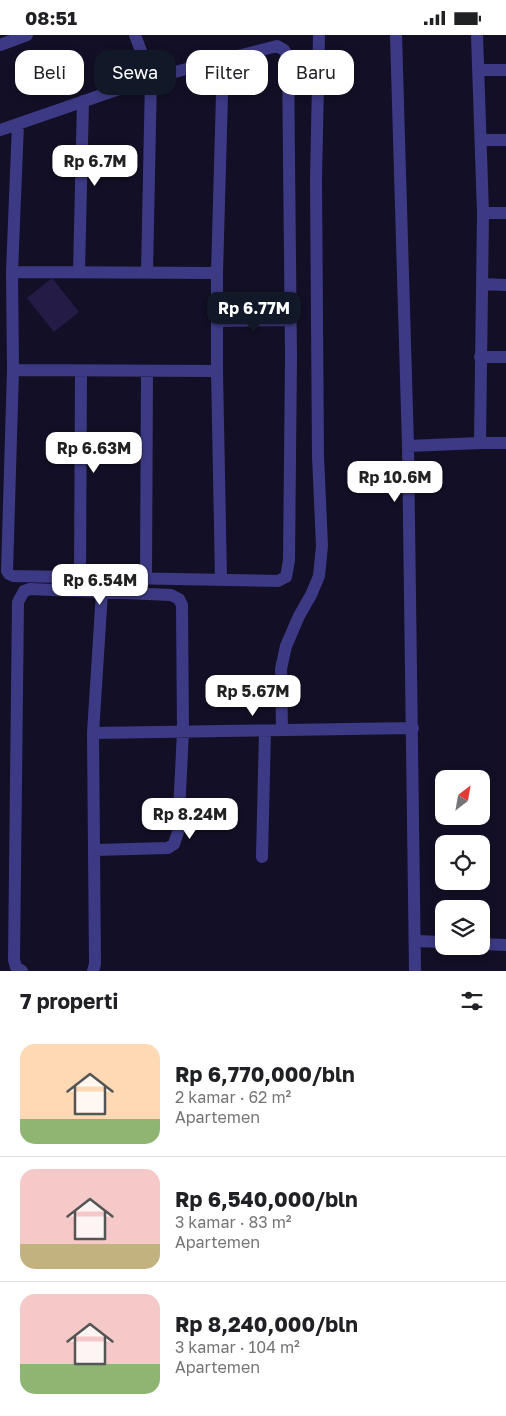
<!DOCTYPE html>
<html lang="id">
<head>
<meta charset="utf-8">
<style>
  :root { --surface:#fff; --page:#f6f6f6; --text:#202124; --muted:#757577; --line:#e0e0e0; --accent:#111827 }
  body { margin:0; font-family:"Golos Text",sans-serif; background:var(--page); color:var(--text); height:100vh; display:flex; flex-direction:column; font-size:19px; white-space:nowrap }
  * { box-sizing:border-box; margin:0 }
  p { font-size:16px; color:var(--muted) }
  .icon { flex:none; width:28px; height:28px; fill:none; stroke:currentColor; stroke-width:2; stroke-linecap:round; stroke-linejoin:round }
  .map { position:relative; height:936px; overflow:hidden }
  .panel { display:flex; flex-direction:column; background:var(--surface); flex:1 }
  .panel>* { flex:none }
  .top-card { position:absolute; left:15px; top:15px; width:476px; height:45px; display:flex; gap:10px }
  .needle { width:32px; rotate:31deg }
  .controls { position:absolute; left:435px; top:735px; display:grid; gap:10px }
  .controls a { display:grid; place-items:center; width:55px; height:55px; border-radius:10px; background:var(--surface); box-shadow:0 2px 8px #0003; font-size:25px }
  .price { position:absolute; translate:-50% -42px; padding:0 11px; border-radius:10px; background:#fff; color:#222; font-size:16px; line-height:32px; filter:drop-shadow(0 1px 2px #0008) }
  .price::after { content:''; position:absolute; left:50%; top:30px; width:15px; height:11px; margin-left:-8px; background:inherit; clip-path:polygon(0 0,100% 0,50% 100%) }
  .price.current { background:var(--accent); color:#fff }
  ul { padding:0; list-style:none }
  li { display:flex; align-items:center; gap:15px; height:125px; padding:0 20px }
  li+li { border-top:1px solid var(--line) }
  li span { display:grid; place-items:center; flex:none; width:140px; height:100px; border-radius:15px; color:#555 }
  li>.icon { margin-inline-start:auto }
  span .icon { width:60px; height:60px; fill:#fffc; stroke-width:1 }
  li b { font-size:21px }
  h2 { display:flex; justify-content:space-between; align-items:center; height:60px; padding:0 20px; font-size:21px }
  .pill { padding:0 18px; border-radius:15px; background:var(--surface); box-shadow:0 2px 8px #0003; font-size:18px; line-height:45px }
  .pill.current { background:var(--accent); color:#fff }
  .status { display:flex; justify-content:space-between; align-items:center; height:35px; padding:0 25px; background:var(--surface); direction:ltr }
  .status svg { height:14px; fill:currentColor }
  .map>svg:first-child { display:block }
</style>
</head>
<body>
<div class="status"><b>08:51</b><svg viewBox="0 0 49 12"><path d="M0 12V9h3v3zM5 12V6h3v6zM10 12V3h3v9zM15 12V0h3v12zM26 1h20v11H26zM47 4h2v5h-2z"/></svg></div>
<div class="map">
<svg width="506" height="936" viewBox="0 0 506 936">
  <rect width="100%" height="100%" fill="#130f26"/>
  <path fill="#241b47" d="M 52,243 L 79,277 L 54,297 L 27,263 Z"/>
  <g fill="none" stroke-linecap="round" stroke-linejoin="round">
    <path stroke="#3d3a85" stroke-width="12" d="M 135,0 L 151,43 L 147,237
      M 396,0 L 408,411 L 415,936
      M 477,0 L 483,178 L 480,408
      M 0,10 L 27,0
      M 478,35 L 506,35
      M 0,95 L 151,43 L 277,11 L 284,15 L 288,22 L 291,322 L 289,525 L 286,542 L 278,546 L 13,541 L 9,539 L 7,536 L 13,335
      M 481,105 L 506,105
      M 483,178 L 506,178
      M 12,237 L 18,89
      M 79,237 L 83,66
      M 217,238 L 12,237 L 13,335 L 217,336 L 217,238 L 223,24
      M 482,249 L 506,250
      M 217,286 L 290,285
      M 480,322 L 506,322
      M 217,336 L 221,544
      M 408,411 L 480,408 L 506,408
      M 80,543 L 81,336
      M 146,543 L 147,336
      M 282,695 L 281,634 L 286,611 L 299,581 L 311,560 L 319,541 L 322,511 L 318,421 L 316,144 L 319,0
      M 93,698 L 413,693
      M 262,822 L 265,696
      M 415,906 L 444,907
      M 481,909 L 506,910
      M 22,936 L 16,932 L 14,925 L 18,567 L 24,556 L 30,554 L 171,560 L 179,564 L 182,570 L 183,697 L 178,797 L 174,809 L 168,813 L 94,815
      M 93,936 L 95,929 L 93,698 L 102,557"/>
  </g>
</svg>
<div class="controls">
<a><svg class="needle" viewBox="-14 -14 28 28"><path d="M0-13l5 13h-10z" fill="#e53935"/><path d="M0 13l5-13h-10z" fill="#757577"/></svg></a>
<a><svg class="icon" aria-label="locate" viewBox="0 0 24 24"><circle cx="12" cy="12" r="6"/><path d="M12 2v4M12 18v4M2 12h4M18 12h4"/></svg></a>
<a><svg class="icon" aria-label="layers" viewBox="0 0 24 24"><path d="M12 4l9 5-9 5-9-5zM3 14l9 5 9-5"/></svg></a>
</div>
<b class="price" style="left:95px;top:152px">Rp 6.7M</b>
<b class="price current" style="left:254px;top:299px">Rp 6.77M</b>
<b class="price" style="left:94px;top:439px">Rp 6.63M</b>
<b class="price" style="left:395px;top:468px">Rp 10.6M</b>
<b class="price" style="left:100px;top:571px">Rp 6.54M</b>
<b class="price" style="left:253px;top:682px">Rp 5.67M</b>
<b class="price" style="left:190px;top:805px">Rp 8.24M</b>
<div class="top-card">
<a class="pill">Beli</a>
<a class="pill current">Sewa</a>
<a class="pill">Filter</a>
<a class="pill">Baru</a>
</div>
</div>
<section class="panel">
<h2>7 properti<svg class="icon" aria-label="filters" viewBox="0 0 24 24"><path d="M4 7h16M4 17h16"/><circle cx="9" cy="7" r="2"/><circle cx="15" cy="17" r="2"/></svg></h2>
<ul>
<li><span style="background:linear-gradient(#ffd9b3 75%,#8fb573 0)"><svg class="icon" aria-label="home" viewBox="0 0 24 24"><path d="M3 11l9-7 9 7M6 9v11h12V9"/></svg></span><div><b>Rp 6,770,000/bln</b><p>2 kamar · 62 m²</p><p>Apartemen</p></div></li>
<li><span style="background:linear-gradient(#f6c9c9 75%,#c2b280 0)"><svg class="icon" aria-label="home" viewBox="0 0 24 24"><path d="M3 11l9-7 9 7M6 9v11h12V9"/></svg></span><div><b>Rp 6,540,000/bln</b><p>3 kamar · 83 m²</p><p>Apartemen</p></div></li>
<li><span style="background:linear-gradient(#f6c9c9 70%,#8fb573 0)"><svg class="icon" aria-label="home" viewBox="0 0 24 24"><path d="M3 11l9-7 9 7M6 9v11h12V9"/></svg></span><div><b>Rp 8,240,000/bln</b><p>3 kamar · 104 m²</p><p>Apartemen</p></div></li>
</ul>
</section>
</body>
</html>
